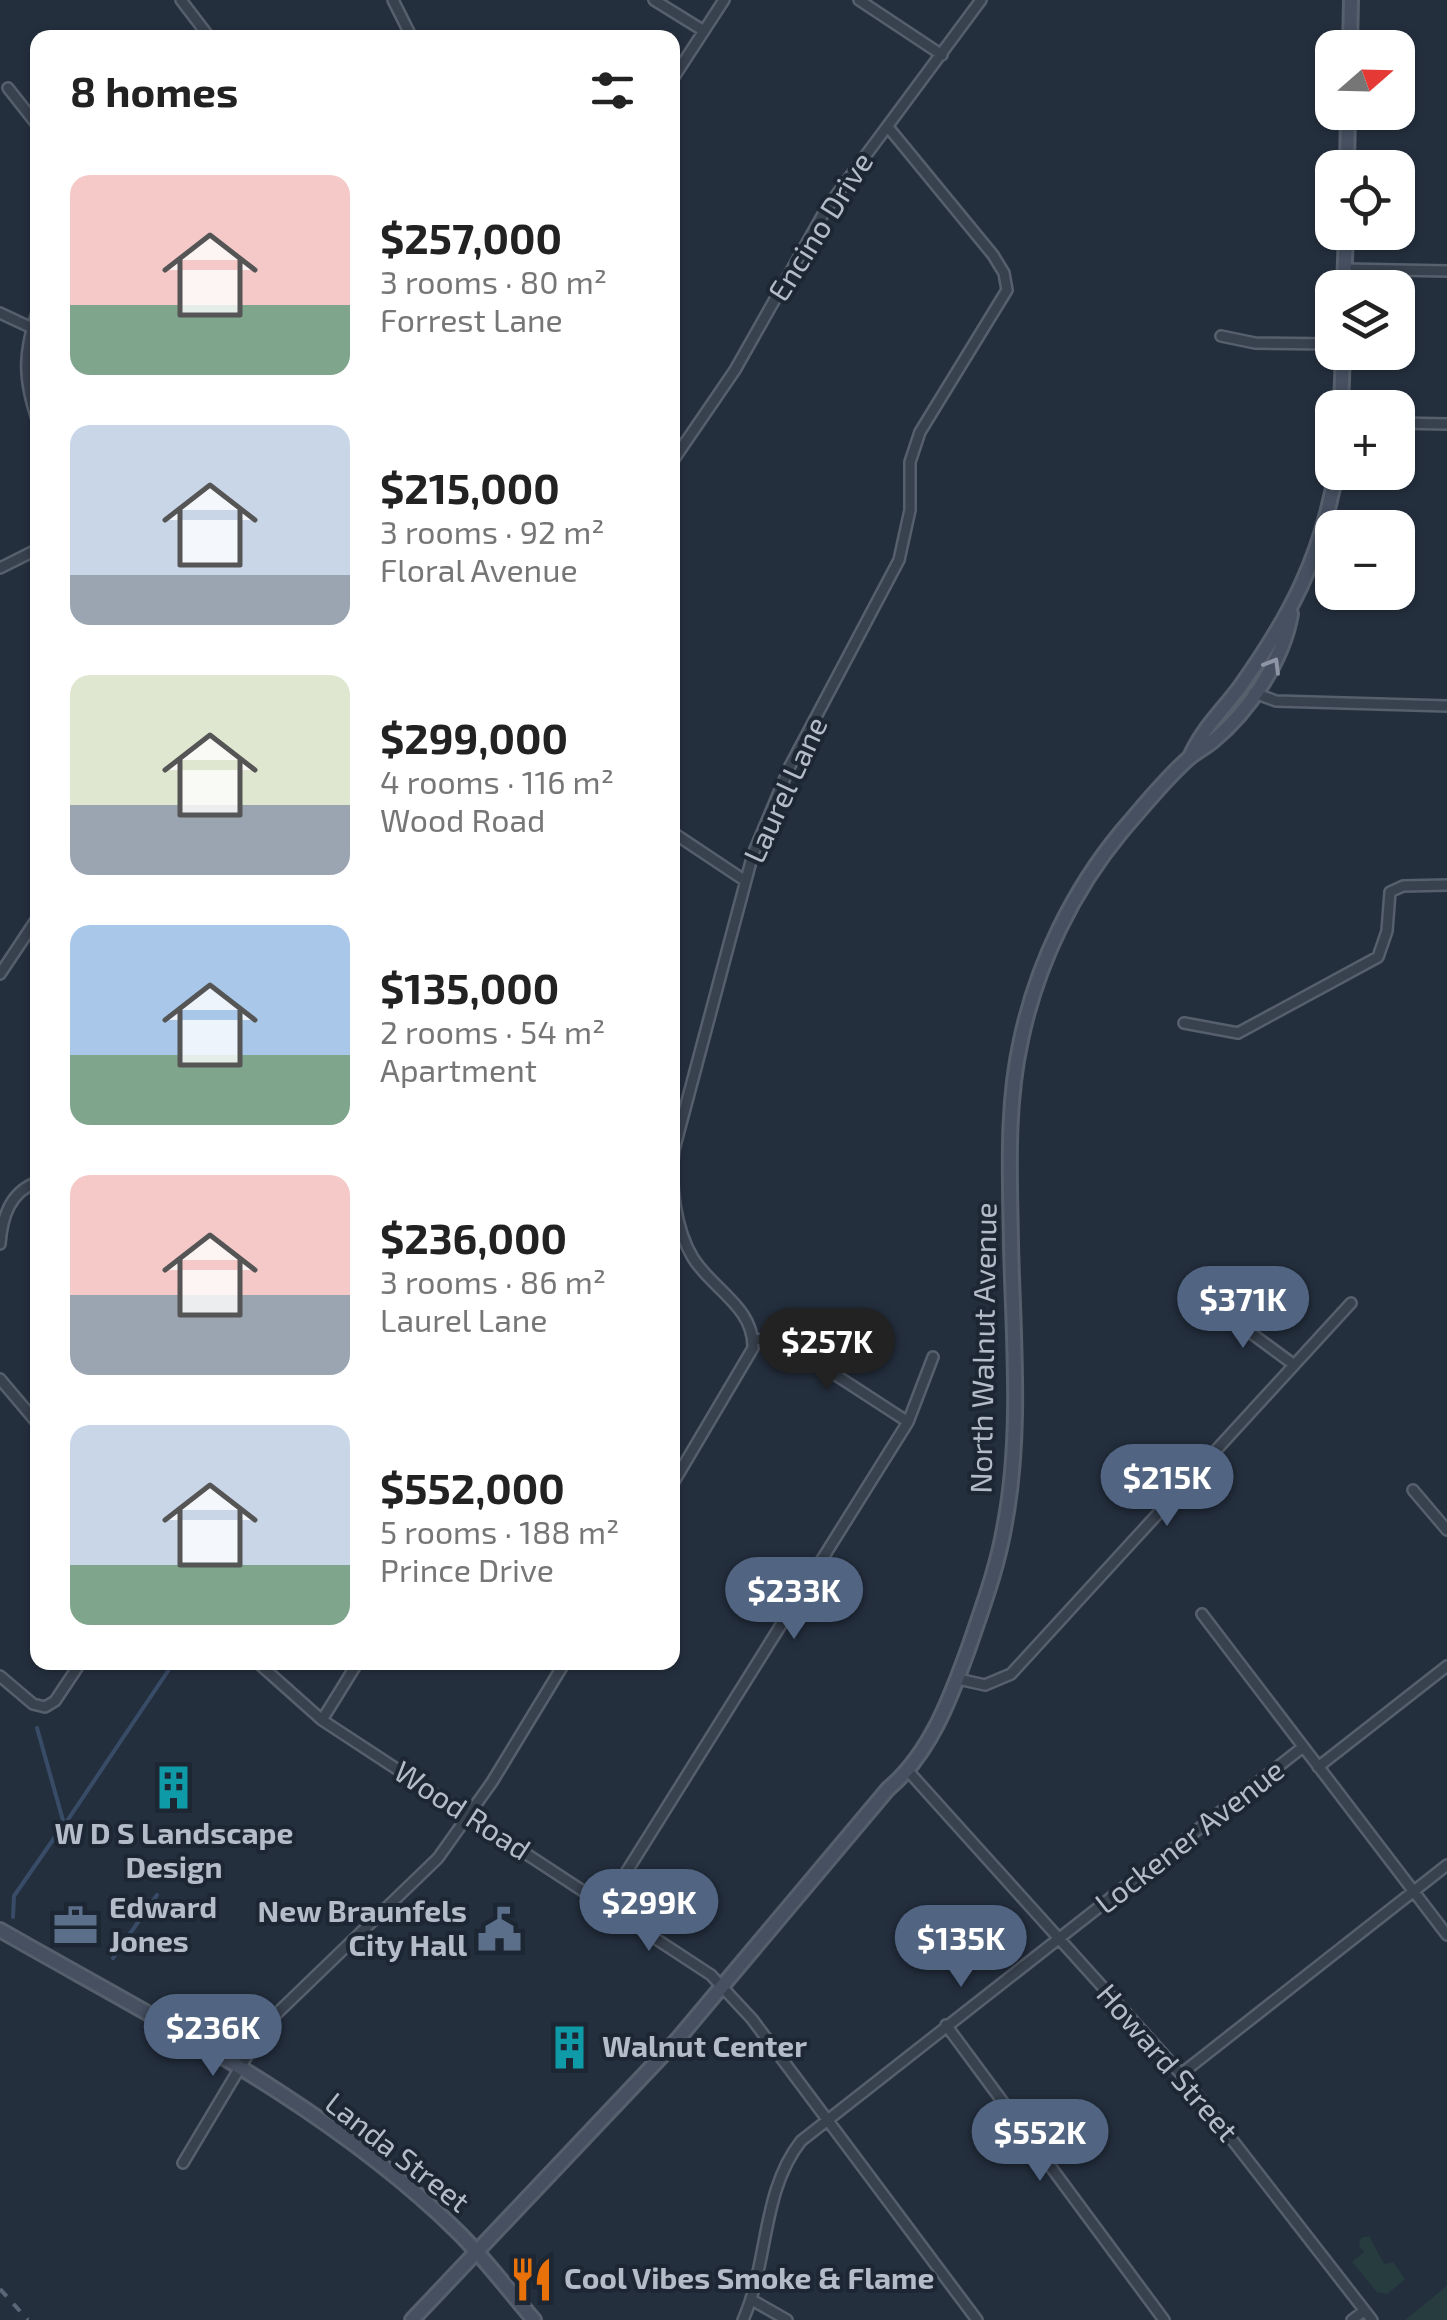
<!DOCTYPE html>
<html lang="en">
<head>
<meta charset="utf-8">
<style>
  :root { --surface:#fff; --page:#f6f6f6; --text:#222; --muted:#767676; --accent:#516482 }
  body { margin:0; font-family:"Exo 2",sans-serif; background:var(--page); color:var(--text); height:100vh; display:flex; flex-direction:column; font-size:38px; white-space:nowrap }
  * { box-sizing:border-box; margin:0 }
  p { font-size:32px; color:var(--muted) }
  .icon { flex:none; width:55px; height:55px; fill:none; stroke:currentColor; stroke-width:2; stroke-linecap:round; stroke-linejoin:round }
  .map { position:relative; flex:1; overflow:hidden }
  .details { position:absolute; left:30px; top:30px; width:650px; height:1640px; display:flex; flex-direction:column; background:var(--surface); border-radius:20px; box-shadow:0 2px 8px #0004 }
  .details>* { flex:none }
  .needle { width:65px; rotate:70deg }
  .fabs { position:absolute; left:1315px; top:30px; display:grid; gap:20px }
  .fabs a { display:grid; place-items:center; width:100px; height:100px; border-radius:20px; background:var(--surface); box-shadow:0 2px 8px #0004; font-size:50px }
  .price { position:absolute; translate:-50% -85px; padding:0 22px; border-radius:35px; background:var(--accent); color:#fff; font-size:32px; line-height:65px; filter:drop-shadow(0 2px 5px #0008) }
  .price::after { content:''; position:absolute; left:50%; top:60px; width:30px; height:22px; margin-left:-15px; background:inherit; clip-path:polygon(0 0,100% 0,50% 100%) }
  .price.selected { background:#222; color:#fff }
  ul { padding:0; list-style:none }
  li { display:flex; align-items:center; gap:30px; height:250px; padding:0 40px }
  li span { display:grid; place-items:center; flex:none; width:280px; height:200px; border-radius:20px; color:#555 }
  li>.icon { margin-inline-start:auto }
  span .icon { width:120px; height:120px; fill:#fffc; stroke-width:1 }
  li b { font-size:42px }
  h2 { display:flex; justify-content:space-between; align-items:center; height:120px; padding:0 40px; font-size:42px }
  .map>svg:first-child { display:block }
</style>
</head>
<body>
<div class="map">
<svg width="1447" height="2320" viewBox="0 0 1447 2320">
  <rect width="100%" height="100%" fill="#242f3e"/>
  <path fill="#263c3f" d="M 1369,2236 L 1384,2264 L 1393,2262 L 1405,2279 L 1387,2294 L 1377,2292 L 1352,2262 L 1364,2252 L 1359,2246 L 1361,2238 Z
    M 1447,2286 L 1447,2320 L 1405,2320 Z"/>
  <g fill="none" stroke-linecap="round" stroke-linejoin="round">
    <path stroke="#394c67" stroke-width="4" d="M 65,1824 L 174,1662
      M 13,1917 L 14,1896 L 64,1824 L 37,1728
      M 113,1958 L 157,1895"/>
    <defs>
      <path id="street" d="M 181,0 L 210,38
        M 393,0 L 412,38
        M 654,0 L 704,31
        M 859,0 L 942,55
        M 672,80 L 724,0
        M 8,88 L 38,126
        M 1345,269 L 1447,271
        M 38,310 C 23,353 23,379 38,422
        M 0,313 L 32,328
        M 1221,336 L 1255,343 L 1332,344
        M 1398,423 L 1447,424
        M 672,462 L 735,370 L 826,209 L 981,0
        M 0,568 L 38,549
        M 1254,693 L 1276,701 L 1447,706
        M 672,832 L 744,880
        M 0,974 L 38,917
        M 1184,1023 L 1238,1033 L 1378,957 L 1387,931 L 1390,892 L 1403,886 L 1447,885
        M 0,1244 C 2,1217 10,1191 38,1182
        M 1217,1308 L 1293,1364
        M 753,1339 L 785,1342 L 908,1422
        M 0,1379 L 38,1424
        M 672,1485 L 753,1348 C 754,1307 713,1290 693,1258 C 675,1228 670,1184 674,1150 L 753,854 L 790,766 L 899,560 L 910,510 L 910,462 L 920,432 L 1007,290 L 1004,273 L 993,255 L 888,127
        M 1413,1490 L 1447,1530
        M 1202,1614 L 1447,1935
        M 257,1662 L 322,1720 L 711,1975 L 752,2019 L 977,2320
        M 0,1676 L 33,1704 L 45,1707 L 55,1701 L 81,1662
        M 958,1679 L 985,1685 L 1011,1674 L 1351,1303
        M 322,1720 L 358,1662
        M 1318,1767 L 1447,1666
        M 909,1772 L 1181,2074 L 1372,2320
        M 607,1903 L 908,1422 L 933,1357
        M 946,2025 L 1164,2320
        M 1181,2074 L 1447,1865
        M 183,2163 L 266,2024 L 438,1858 L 492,1782 L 565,1662
        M 752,2300 L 787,2320
        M 743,2320 C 769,2262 761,2192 801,2141 L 1303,1747
        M 1352,2320 L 1364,2311"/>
      <path id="secondary" d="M 1350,48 L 1351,0
        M 1347,168 L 1348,112
        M 1344,288 L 1346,232
        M 1341,408 L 1343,352
        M 1191,755 C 1203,728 1223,710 1240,687 C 1290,617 1321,558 1336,472
        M 0,1930 C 157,2020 329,2105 459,2233 C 486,2260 509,2291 534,2320
        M 412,2320 L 677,2040 L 888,1789 C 930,1754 951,1697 969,1647 C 983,1606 998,1566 1005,1523 C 1022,1433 1013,1335 1011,1244 C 1010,1176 1006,1107 1021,1040 C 1037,964 1073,890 1122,831 C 1143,807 1165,779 1189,758 C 1196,752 1206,747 1213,741 C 1250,710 1283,660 1291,614"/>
    </defs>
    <use href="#street" stroke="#565f6c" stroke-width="14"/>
    <use href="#secondary" stroke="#565f6c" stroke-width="18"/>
    <use href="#street" stroke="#38414e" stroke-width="9"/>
    <use href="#secondary" stroke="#465061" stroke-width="12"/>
    <path stroke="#5a6575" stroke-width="4" stroke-dasharray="10 10" stroke-linecap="butt" d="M 0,2289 L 28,2320"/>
  </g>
  <defs><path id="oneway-chevron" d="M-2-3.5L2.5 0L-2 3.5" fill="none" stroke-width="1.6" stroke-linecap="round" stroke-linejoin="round" transform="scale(2.5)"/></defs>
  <use stroke="#8e96a5" href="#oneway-chevron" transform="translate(1273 665) rotate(-59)"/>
  <defs>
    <symbol id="building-bare" viewBox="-9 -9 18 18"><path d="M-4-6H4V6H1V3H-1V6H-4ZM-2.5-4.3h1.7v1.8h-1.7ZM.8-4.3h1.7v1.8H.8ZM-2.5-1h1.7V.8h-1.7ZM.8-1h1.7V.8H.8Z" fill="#0f9aa8" stroke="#1d2633" stroke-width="2.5" paint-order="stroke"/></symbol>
    <symbol id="office-bare" viewBox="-9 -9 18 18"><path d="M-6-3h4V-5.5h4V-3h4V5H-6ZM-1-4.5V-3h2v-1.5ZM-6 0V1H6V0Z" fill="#5c6f8a" stroke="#1d2633" stroke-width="2.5" paint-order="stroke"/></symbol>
    <symbol id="civic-bare" viewBox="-9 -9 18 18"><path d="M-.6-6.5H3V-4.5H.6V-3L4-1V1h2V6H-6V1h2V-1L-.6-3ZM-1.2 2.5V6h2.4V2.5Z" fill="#5c6f8a" stroke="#1d2633" stroke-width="2.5" paint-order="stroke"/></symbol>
    <symbol id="restaurant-bare" viewBox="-9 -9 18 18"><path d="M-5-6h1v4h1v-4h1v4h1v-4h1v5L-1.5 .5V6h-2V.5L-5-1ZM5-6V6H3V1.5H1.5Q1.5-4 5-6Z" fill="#e8710a" stroke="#1d2633" stroke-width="2.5" paint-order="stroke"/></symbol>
  </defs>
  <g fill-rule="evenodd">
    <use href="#building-bare" x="142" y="1756" width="63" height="63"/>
    <use href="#office-bare" x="44" y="1894" width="63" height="63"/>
    <use href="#civic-bare" x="468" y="1898" width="63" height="63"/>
    <use href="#building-bare" x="538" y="2016" width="63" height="63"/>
    <use href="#restaurant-bare" x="500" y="2248" width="63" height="63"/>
  </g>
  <g text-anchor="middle" stroke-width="8" stroke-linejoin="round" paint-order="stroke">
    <g font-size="30" fill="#b4bcc9" stroke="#1d2633">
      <text transform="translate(821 227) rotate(-58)" y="10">Encino Drive</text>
      <text transform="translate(786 790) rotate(-65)" y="10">Laurel Lane</text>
      <text transform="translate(984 1348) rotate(-89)" y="10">North Walnut Avenue</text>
      <text transform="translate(462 1811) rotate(33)" y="10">Wood Road</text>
      <text transform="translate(1190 1837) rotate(-38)" y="10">Lockener Avenue</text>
      <text transform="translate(1167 2063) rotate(49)" y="10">Howard Street</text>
      <text transform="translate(397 2153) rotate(38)" y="10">Landa Street</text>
    </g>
    <g font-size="30" font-weight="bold" fill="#b4bcc9" stroke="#1d2633" text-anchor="start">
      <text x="174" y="1844" text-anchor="middle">W D S Landscape<tspan x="174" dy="34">Design</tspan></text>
      <text x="109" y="1918">Edward<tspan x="109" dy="34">Jones</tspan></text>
      <text x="467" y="1922" text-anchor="end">New Braunfels<tspan x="467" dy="34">City Hall</tspan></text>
      <text x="602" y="2057">Walnut Center</text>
      <text x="564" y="2289">Cool Vibes Smoke &amp; Flame</text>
    </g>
  </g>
</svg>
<div class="fabs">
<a><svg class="needle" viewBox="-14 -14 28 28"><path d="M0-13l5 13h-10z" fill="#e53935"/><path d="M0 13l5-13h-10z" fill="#767676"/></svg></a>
<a><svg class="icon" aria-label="locate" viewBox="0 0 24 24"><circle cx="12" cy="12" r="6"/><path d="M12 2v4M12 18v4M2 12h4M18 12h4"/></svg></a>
<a><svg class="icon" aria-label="layers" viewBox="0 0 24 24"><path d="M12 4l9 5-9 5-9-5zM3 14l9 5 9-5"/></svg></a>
<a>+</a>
<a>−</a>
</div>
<b class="price" style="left:1243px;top:1351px">$371K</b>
<b class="price selected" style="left:827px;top:1393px">$257K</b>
<b class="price" style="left:1167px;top:1529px">$215K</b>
<b class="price" style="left:794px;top:1642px">$233K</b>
<b class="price" style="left:649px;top:1954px">$299K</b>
<b class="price" style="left:961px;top:1990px">$135K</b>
<b class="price" style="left:213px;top:2079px">$236K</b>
<b class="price" style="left:1040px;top:2184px">$552K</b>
<section class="details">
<h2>8 homes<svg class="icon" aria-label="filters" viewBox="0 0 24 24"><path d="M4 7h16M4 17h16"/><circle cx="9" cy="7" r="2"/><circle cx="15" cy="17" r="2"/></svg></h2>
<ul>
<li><span style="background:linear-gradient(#f6c9c9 65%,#7fa58c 0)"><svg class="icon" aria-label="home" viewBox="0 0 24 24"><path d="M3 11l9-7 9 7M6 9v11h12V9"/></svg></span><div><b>$257,000</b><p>3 rooms · 80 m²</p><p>Forrest Lane</p></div></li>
<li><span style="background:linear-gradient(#c9d6e8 75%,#9aa5b1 0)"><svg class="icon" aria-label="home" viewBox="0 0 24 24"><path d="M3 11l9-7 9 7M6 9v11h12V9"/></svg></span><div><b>$215,000</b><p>3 rooms · 92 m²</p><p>Floral Avenue</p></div></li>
<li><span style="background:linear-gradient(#dfe7d0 65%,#9aa5b1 0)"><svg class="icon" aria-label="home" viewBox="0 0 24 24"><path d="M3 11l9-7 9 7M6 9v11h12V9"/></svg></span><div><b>$299,000</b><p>4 rooms · 116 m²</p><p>Wood Road</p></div></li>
<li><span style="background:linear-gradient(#a9c7e8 65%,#7fa58c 0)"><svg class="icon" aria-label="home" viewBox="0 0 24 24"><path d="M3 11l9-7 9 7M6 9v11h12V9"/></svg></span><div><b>$135,000</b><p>2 rooms · 54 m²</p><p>Apartment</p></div></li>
<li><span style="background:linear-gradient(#f6c9c9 60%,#9aa5b1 0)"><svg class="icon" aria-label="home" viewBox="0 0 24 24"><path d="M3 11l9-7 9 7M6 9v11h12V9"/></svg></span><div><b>$236,000</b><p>3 rooms · 86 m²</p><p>Laurel Lane</p></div></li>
<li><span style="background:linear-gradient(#c9d6e8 70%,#7fa58c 0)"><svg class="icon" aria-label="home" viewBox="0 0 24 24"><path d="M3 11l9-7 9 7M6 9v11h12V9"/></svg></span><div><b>$552,000</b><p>5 rooms · 188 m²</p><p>Prince Drive</p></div></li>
</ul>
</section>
</div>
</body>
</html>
